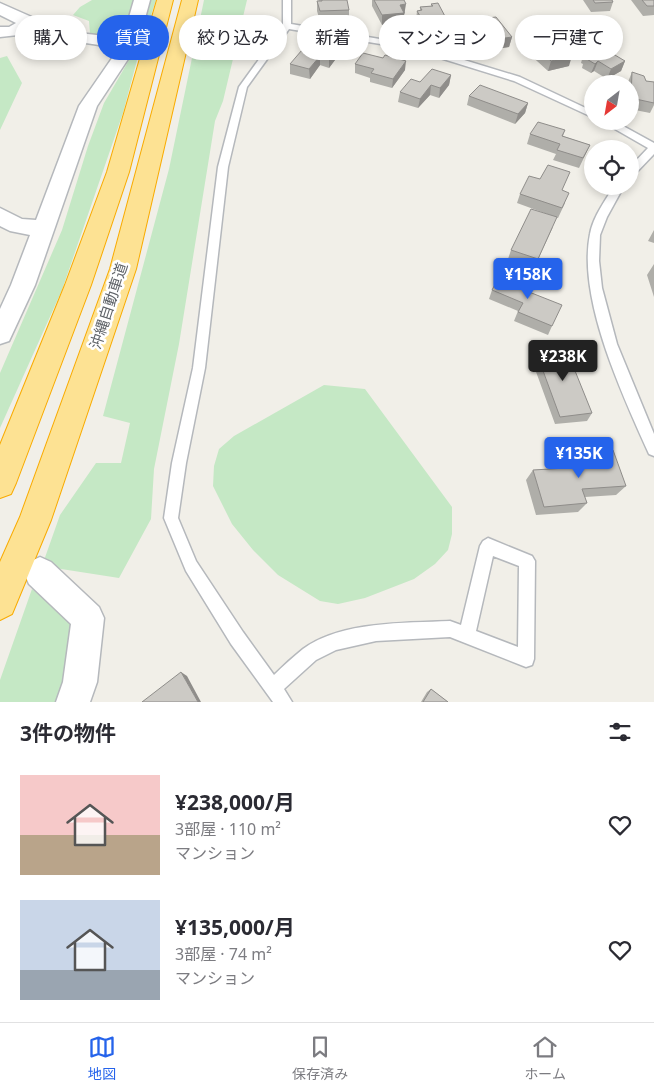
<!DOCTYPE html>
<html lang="ja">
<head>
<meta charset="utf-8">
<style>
  :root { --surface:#fff; --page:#f2f2f3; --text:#2b2b33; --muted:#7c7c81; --line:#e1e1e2; --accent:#2563eb }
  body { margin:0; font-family:"Noto Sans","Noto Sans JP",sans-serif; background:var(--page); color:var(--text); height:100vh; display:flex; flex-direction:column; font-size:19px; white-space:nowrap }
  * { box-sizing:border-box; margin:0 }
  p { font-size:16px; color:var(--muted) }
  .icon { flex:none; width:28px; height:28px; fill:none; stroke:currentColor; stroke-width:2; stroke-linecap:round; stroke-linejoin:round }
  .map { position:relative; height:702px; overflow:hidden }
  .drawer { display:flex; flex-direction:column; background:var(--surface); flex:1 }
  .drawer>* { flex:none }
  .guide { position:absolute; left:15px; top:15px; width:625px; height:45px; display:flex; gap:10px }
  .needle { width:32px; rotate:211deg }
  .buttons { position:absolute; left:584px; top:75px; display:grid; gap:10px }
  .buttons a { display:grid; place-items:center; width:55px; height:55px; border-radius:50%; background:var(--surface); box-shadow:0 2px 8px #0003; font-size:25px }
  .price { position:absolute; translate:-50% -42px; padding:0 11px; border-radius:5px; background:var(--accent); color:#fff; font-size:16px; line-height:32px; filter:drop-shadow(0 1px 2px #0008) }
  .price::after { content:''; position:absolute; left:50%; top:30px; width:15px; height:11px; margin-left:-8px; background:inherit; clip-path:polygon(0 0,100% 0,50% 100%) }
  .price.active { background:#222; color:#fff }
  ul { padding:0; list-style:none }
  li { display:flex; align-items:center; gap:15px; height:125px; padding:0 20px }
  li span { display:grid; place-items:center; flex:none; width:140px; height:100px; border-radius:0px; color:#555 }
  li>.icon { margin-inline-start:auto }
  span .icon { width:60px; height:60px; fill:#fffc; stroke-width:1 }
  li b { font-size:21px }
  h2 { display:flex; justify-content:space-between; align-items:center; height:60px; padding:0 20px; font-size:21px }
  .pill { padding:0 18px; border-radius:22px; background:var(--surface); box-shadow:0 2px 8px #0003; font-size:18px; line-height:45px }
  .pill.active { background:var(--accent); color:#fff }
  .tab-bar { display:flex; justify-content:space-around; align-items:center; height:70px; border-top:1px solid var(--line); background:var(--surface); font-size:14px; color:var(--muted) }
  .tab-bar a { display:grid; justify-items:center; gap:2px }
  .tab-bar .active { color:var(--accent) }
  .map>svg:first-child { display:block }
</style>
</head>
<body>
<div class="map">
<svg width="654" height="702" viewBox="0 0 654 702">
  <rect width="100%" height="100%" fill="#f1efe8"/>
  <path fill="#c5e8c5" d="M 92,0 L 135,0 L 124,39 L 90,34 L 89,21 L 73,15 L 80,7 Z
    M 147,0 L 156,0 L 140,49 L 123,113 L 62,290 L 0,428 L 0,373 L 62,230 L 88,146 L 104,103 L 132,55 Z
    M 204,0 L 247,0 L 223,101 L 215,121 L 179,344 L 154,469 L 151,519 L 119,578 L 42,566 L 60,515 L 96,463 L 121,463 L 130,423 L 103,416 L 169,169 Z
    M 7,56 L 22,83 L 0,130 L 0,58 Z
    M 324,385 L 365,389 L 452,507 L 452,534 L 448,550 L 435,564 L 414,579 L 365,598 L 338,604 L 320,601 L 278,575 L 253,550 L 232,524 L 213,486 L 214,466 L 219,449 L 234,436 Z
    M 32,589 L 80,626 L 62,702 L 0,702 L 0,680 Z"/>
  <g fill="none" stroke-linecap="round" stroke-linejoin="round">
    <defs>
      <path id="service" d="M 283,0 L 291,0 L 291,24 L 415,45 L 520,77 L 592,111 L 592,117 L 514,81 L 411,49 L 289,29 L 247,87 L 228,167 L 205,368 L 186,463 L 178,518 L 196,561 L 243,632 L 274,675 C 283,666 293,657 303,649 C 341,621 405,623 450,621 L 461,625 L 480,546 L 483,541 L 488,538 L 532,556 L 535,561 L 534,659 L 532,665 L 526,667 L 450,637 L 376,641 L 336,650 L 316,660 L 284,689 L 292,702 L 273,702 L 231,644 L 186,571 L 164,518 L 172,463 L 193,368 L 218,167 L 239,87 L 283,26 ZM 493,556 L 519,566 L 518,647 L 476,631 Z
        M 601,121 L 614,121 L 654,143 L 654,154 L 634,175 L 630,176 L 630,167 L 648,148 Z
        M 614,186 L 624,186 L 607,217 L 600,235 L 599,261 L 602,288 L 617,344 L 654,434 L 654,456 L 649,454 C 623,396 577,299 590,234 C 593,217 605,201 614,186 Z"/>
      <path id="minor" d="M 134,0 L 150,0 L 138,44 L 97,106 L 35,285 L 9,341 L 0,344 L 0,309 L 11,285 L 30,235 L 10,231 L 0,226 L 0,208 L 22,219 L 36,220 L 79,106 L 119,48 L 79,42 L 30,29 L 18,35 L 0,37 L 0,27 L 9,27 L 16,23 L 0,15 L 0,3 L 52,26 L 79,33 L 123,38 Z
        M 40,557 L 51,562 L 99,607 L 104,618 L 97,682 L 90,702 L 56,702 L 63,682 L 71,624 L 29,584 L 24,573 L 29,562 Z"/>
      <path id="motorway" d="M 157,0 L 173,0 L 129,172 L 91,285 L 16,483 L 11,494 L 0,498 L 0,445 L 65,285 L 107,172 Z
        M 182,0 L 198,0 L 136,269 L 51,520 L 12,614 L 0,620 L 0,562 L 20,517 L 110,269 Z"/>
    </defs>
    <use href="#service" stroke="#b5b8bc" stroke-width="3"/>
    <use href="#minor" stroke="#b5b8bc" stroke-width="3"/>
    <use href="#motorway" stroke="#f9ab00" stroke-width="2"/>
    <use href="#service" fill="#fff" fill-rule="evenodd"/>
    <use href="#minor" fill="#fff" fill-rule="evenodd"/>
    <use href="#motorway" fill="#fde293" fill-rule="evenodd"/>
  </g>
  <path fill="#afaea9" d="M 318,0 L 341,0 L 349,10 L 349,19 L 320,21 L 317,11 L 317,1 L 319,1 Z
    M 372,0 L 404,0 L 405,13 L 404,14 L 403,22 L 382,25 L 372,6 Z
    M 583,0 L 612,0 L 613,2 L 610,11 L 591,12 Z
    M 631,0 L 654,0 L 654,15 L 643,16 Z
    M 431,4 L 448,22 L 447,31 L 428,33 L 425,26 L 418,26 L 416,20 L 417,11 L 420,10 L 420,7 L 431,6 Z
    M 488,18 L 512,37 L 509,47 L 488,50 L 482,41 L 478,42 L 473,36 L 475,26 L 478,26 L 478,23 L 487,21 Z
    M 530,42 L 569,66 L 548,71 L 527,52 Z
    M 339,46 L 338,56 L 329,68 L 320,65 L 310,79 L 290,74 L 290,64 L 311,52 Z
    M 586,46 L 625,61 L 621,71 L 607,79 L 594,71 L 591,73 L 582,68 L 583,64 L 581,63 L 583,56 L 582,56 Z
    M 355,64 L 405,70 L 392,88 L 370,82 L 370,78 L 355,73 Z
    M 632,72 L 646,81 L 654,82 L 654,105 L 650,113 L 630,109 L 630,84 L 627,84 L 628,82 Z
    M 451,75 L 449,85 L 439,98 L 430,95 L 418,108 L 398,102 L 400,92 L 420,82 Z
    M 469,96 L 528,103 L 525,113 L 515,124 L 467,105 Z
    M 565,130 L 563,136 L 590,145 L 579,168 L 553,160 L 556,154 L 527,144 L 530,134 Z
    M 562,191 L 565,203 L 558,218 L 517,203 L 520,194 Z
    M 553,227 L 534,268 L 508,259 L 511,250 Z
    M 654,230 L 654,243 L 648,241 Z
    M 654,264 L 654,297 L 647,275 Z
    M 492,290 L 525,290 L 552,326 L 548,335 L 514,321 L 518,311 L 489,299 Z
    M 535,349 L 592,413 L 587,421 L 555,424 L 531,358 Z
    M 578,452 L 626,486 L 616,495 L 585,497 L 587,503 L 578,512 L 536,515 L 526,480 L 533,470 L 571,468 L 570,462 Z
    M 431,689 L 448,702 L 421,702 L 427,692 Z"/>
  <path fill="#8f8d8a" d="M 406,4 L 403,22 L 382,25 L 382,15 L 400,5 Z
    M 480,32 L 484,32 L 482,41 L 478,42 Z
    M 512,37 L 509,47 L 488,50 L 491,40 Z
    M 339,46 L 338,56 L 329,68 L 329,58 Z
    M 320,56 L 320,65 L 310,79 L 309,69 Z
    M 572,56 L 569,66 L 548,71 L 551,61 Z
    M 406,61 L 405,70 L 392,88 L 393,79 Z
    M 598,61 L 594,71 L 591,73 L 595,64 Z
    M 625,61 L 621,71 L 607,79 L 611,69 Z
    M 451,75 L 449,85 L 439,98 L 440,88 Z
    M 431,85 L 430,95 L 418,108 L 420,99 Z
    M 528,103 L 525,113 L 515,124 L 518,114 Z
    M 181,672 L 187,676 L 201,702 L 198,702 Z"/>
  <path fill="#cccac5" stroke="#8f8d8a" d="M 322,0 L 347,0 L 349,10 L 320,11 L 317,1 L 322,1 Z
    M 374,0 L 404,0 L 406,4 L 400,5 L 404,13 L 382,15 Z
    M 593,0 L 612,0 L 613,2 L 595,3 Z
    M 642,0 L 654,0 L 654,6 L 647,6 Z
    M 438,3 L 448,22 L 430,23 L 426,16 L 420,16 L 417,11 L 422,10 L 420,7 L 433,6 L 431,4 Z
    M 496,17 L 512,37 L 491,40 L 484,32 L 480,32 L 475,26 L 480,25 L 478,23 L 491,21 L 488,18 Z
    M 555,36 L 572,56 L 551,61 L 530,42 Z
    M 320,41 L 339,46 L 329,58 L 320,56 L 309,69 L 290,64 L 302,50 L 311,52 Z
    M 593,42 L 625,61 L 611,69 L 598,61 L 595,64 L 585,58 L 589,56 L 584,53 L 592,50 L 586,46 Z
    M 363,53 L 383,58 L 385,55 L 406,61 L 393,79 L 371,73 L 374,69 L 355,64 Z
    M 432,69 L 451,75 L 440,88 L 431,85 L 420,99 L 400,92 L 411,79 L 420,82 Z
    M 632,72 L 644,76 L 646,81 L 654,82 L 654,103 L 631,98 Z
    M 480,85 L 528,103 L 518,114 L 469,96 Z
    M 538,122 L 565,130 L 562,136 L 590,145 L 583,158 L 557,150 L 560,144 L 530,134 Z
    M 548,165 L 570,172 L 562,190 L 569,193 L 562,208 L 520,194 L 529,176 L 540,179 Z
    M 531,209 L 557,217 L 538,259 L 511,250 Z
    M 501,273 L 527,284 L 524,290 L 562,305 L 552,326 L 518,312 L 523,303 L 492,290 Z
    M 565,346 L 592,413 L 560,417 L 535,349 Z
    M 613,450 L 626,486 L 582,489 L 587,503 L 544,507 L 533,470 L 583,467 L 578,452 Z
    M 181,672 L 198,702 L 142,702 Z
    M 431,689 L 448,702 L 423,702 Z"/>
  <g text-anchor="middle" stroke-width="5" stroke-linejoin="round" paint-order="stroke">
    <g font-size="15" fill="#5f6368" stroke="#fff">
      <text transform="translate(109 306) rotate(-72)" y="5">沖縄自動車道</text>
    </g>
  </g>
</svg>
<div class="buttons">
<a><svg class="needle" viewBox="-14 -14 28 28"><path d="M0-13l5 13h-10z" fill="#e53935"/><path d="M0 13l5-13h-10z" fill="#7c7c81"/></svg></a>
<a><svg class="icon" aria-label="locate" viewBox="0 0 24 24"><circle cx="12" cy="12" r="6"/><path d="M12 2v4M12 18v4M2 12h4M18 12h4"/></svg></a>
</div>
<b class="price" style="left:528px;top:300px">¥158K</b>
<b class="price active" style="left:563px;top:382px">¥238K</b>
<b class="price" style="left:579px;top:479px">¥135K</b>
<div class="guide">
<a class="pill">購入</a>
<a class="pill active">賃貸</a>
<a class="pill">絞り込み</a>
<a class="pill">新着</a>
<a class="pill">マンション</a>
<a class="pill">一戸建て</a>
</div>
</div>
<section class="drawer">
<h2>3件の物件<svg class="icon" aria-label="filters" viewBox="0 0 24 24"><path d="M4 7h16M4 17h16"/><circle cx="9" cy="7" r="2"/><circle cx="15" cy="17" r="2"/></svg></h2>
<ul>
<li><span style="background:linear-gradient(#f6c9c9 60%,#b9a48a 0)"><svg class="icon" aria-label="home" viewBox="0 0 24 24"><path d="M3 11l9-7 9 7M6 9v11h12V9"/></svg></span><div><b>¥238,000/月</b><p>3部屋 · 110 m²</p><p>マンション</p></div><svg class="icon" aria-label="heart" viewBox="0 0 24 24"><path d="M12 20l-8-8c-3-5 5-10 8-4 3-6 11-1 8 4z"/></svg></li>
<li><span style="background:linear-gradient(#c9d6e8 70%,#9aa5b1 0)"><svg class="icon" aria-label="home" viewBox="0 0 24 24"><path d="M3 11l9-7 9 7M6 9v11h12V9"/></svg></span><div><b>¥135,000/月</b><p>3部屋 · 74 m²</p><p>マンション</p></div><svg class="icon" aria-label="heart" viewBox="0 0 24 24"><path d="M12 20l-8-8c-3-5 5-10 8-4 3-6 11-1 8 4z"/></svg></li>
</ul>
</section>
<nav class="tab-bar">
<a class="active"><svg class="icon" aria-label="map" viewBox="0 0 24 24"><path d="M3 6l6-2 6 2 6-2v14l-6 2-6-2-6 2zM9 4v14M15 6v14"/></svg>地図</a>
<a><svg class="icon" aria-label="saved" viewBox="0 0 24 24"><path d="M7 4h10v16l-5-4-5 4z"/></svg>保存済み</a>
<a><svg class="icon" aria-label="home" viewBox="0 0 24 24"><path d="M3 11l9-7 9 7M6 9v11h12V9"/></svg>ホーム</a>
</nav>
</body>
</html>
